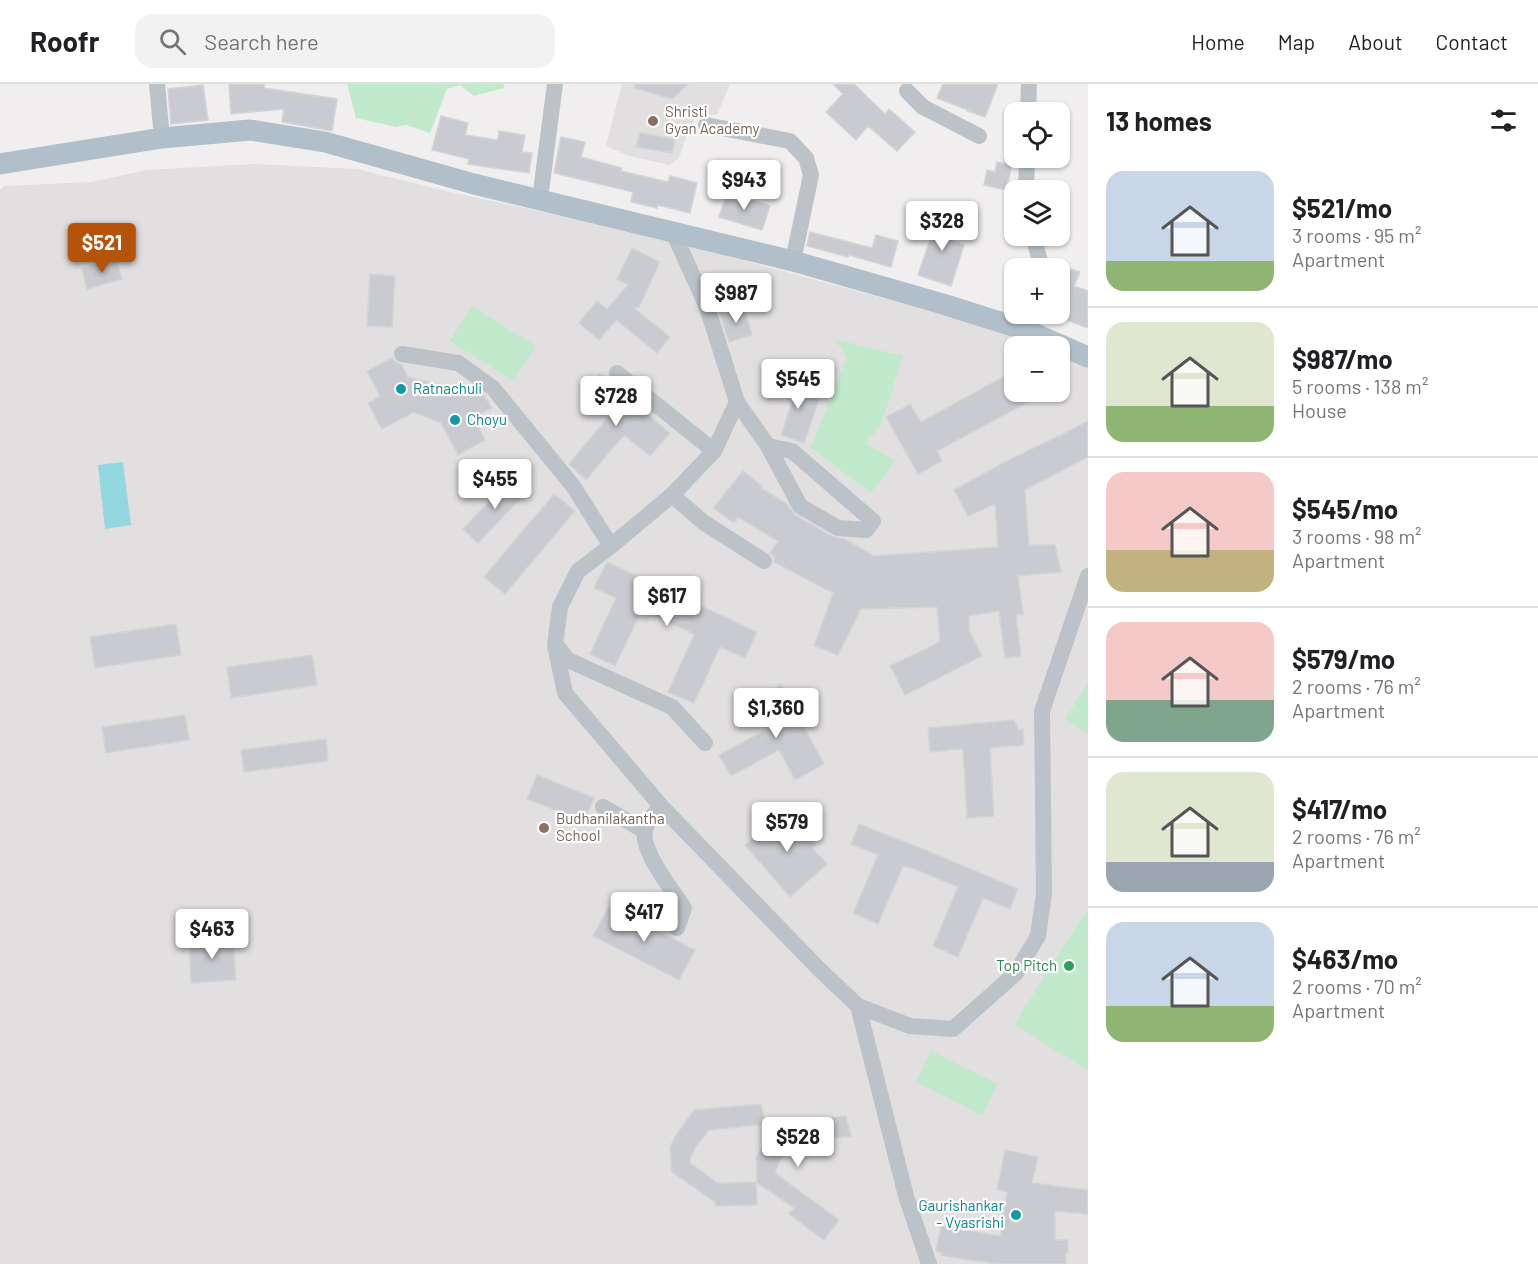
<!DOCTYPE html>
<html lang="en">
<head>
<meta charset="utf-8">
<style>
  :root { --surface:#fff; --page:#f2f2f2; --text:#202124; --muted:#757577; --line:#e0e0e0; --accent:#b45309 }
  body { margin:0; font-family:Barlow,sans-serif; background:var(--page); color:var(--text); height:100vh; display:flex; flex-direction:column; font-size:22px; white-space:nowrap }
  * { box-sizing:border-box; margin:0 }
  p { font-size:20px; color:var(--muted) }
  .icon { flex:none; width:33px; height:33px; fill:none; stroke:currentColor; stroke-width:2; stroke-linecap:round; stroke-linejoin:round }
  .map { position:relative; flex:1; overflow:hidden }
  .drawer { display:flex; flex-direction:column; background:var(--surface); width:450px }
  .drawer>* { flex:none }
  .fabs { position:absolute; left:1004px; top:18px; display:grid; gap:12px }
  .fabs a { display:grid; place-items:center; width:66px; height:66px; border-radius:12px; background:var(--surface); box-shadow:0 2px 4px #0004; font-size:30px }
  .price { position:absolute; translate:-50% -51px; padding:0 14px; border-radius:6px; background:#fff; color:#222; font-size:20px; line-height:39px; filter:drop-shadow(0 2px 3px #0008) }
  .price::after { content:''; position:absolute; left:50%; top:36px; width:18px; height:14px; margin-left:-9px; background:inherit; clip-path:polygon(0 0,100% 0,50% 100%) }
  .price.active { background:var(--accent); color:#fff }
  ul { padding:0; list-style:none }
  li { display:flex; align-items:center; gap:18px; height:150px; padding:0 18px }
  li+li { border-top:2px solid var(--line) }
  li span { display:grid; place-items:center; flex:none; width:168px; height:120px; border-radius:18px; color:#555 }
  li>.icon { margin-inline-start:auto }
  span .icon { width:72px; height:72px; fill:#fffc; stroke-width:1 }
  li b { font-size:26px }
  h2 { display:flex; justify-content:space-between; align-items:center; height:72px; padding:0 18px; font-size:26px }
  header { display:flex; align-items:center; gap:36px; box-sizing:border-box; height:84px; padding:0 30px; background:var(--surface); border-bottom:2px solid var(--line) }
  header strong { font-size:28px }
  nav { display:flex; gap:33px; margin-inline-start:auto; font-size:21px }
  .search { width:420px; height:54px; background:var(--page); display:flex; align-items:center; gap:15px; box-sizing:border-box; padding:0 21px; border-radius:18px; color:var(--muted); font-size:22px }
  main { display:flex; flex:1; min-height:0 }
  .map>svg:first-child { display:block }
</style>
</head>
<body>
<header>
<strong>Roofr</strong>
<div class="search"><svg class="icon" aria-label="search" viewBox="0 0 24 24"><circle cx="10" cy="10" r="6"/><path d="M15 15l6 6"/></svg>Search here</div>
<nav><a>Home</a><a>Map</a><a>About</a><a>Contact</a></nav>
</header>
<main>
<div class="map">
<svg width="1088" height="1180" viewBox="0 0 1088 1180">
  <rect width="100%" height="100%" fill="#f0eeee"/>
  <path fill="#e1dfdf" d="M 622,0 L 730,0 L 717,31 L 698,31 L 690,42 L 679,74 L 669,81 L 629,72 L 606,62 Z
    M 254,80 L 357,85 L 450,108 L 642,149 L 960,235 L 1036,262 L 1014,262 L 1014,308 L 1059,308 L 1059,271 L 1088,281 L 1088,1180 L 0,1180 L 0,106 L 4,102 L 91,98 L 147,86 Z"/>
  <path fill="#c1e9cc" d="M 347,0 L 503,0 L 504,4 L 474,12 L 460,1 L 447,5 L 430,49 L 406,41 L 396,43 L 356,34 Z
    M 472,222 L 536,262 L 513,297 L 450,257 Z
    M 834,255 L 903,272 L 881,340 L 866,360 L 895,377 L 871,409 L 811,364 L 847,273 Z
    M 1088,599 L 1088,650 L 1065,635 Z
    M 1088,825 L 1088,987 L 1014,940 Z
    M 931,967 L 998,1000 L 982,1031 L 916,998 Z"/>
  <path fill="#93d7e0" d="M 123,378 L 131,441 L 105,445 L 98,381 Z"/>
  <path fill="#c9cbd0" stroke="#d2d5d8" stroke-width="1.5" d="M 229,0 L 264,0 L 264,4 L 337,15 L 332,47 L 282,38 L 284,25 L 231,30 Z
    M 635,0 L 688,0 L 672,15 L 634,4 Z
    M 833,0 L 854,0 L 885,30 L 889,25 L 915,48 L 897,67 L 868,42 L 856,56 L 826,28 L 843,10 Z
    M 943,0 L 998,0 L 985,33 L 967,27 L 968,26 L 937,14 Z
    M 203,1 L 208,36 L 171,40 L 168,5 Z
    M 441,32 L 468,39 L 465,51 L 498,56 L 499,47 L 525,51 L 522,68 L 532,69 L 529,89 L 468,80 L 469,75 L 432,66 Z
    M 640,49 L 675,55 L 672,69 L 636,63 Z
    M 561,53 L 585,58 L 581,73 L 622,84 L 621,87 L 668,98 L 670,92 L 697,99 L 690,129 L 658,121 L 657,124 L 631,118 L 633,108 L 554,89 Z
    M 997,78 L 1012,81 L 1006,106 L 984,101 L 987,86 L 995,88 Z
    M 727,108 L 770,122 L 762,146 L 719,133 Z
    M 936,129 L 961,144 L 953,157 L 964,161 L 951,202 L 918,191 L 934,145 L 929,142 Z
    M 810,148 L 872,164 L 876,151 L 898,157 L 891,183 L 849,171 L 848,173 L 807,162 Z
    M 632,164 L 660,178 L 639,223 L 634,224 L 670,253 L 657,269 L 616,236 L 599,256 L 579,239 L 597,217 L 607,225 L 628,201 L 617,195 Z
    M 116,175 L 122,195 L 87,205 L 82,185 Z
    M 1067,184 L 1080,188 L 1074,202 L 1088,207 L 1088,244 L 1059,233 L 1059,191 L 1064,192 Z
    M 370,190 L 395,192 L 392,243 L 367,242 Z
    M 706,192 L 752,195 L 753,200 L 711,207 Z
    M 744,223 L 752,251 L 729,258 L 720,230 Z
    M 392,274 L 396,278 L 402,281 L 408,293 L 459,305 L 469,300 L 484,311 L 492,324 L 474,333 L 485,356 L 458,371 L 441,339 L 414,328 L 382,345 L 368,319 L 380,312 L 367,287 Z
    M 1014,287 L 1014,308 L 1047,308 L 937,367 L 942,377 L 918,390 L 886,333 L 910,320 L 921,338 Z
    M 599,290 L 670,349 L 650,372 L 624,351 L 586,396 L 569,380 L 609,332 L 582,309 Z
    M 780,294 L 809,304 L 807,309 L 820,313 L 804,359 L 781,351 L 793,315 L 775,309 Z
    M 1088,337 L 1088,373 L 1025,406 L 1029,461 L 1055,461 L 1061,488 L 1018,492 L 1023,530 L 1016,531 L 1021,572 L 1005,574 L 999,527 L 969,532 L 969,546 L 982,572 L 905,611 L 890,582 L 940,558 L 937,523 L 861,525 L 838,571 L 814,562 L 833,509 L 774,478 L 774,473 L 770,469 L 778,457 L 738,433 L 734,439 L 713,424 L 743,387 L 762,402 L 761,404 L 787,420 L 795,431 L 833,453 L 845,455 L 874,472 L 998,463 L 995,420 L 968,432 L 954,406 L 1003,379 L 1058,352 L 1059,354 L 1059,352 Z
    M 512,393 L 527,408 L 478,459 L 463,445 Z
    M 554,410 L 575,427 L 505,510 L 484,493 Z
    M 607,478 L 757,548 L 745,574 L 720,563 L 694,619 L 668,608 L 694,551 L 690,548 L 642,526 L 615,582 L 590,570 L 616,514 L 594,504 Z
    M 176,540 L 181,571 L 95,584 L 90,553 Z
    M 312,571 L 317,601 L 231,614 L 227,583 Z
    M 781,601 L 824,680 L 795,696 L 779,666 L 731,692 L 719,671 L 767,645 L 752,617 Z
    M 185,631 L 189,656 L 106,669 L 102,643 Z
    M 1014,636 L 1019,646 L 1023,645 L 1024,661 L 990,664 L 994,732 L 967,734 L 963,665 L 930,668 L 928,644 Z
    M 326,655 L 328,677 L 244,688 L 241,666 Z
    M 537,691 L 594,714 L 584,737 L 527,715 Z
    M 785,725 L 816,761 L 813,764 L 827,780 L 790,813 L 745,761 Z
    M 859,740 L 923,765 L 1018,805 L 1010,825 L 983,814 L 958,873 L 933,862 L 958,803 L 912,784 L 903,782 L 878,840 L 853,829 L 878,771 L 851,760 Z
    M 609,822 L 695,866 L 679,896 L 593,852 Z
    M 233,853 L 236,896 L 191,899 L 189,856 Z
    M 761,1020 L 766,1040 L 709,1046 L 695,1064 L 689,1078 L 718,1099 L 756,1098 L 757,1121 L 715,1122 L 715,1118 L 672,1088 L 670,1063 L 676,1051 L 694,1026 Z
    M 846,1032 L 851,1052 L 794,1058 L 780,1076 L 775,1089 L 839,1136 L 824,1156 L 789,1130 L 794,1124 L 757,1099 L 756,1074 L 774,1039 Z
    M 1005,1066 L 1038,1073 L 1032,1099 L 1088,1106 L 1088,1130 L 1055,1127 L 1055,1156 L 1068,1156 L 1068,1169 L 1066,1169 L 1066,1180 L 999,1180 L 956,1174 L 941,1171 L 942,1169 L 936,1167 L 941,1142 L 1000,1152 L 1007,1108 L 997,1106 Z"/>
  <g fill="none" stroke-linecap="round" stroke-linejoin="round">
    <path stroke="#bbc3c8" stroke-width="16" d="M 157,0 L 162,54
      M 907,7 L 923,23 L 979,52
      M 1028,28 L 1029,0
      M 706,41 L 790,57 L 806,74 L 811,91 L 793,177
      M 1026,106 L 1027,74
      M 540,115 L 555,0
      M 673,148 L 707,223 L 737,318 L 714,367 L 672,411 L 611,462 L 578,487 L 560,523 L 555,561 L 565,609 L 661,722 L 819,885 L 858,922 L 910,942 L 953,945 L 1016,889 L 1038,852 L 1044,809 L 1042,627 L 1088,492
      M 1033,152 L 1042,184
      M 1028,247 L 1032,230
      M 402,270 L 458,279 L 493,304 L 573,402 L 611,462
      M 617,289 L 714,367
      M 737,318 L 768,362 L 800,422 L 838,444 L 866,446 L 873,437 L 792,367 L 768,362
      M 672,411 L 703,438 L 764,477
      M 556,561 L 568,576 L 672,623 L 705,659
      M 661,722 C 655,729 648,736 645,745 C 640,767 672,805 684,824 L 677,844
      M 603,723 L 645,747
      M 858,922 L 906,1112 L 929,1180"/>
    <path stroke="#b0bfc9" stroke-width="21" d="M 0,80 L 162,54 L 250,46 L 325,58 L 474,100 L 793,177 L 943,220 L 1028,247 L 1088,273"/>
  </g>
  <g fill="#8d6e63" stroke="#fff" stroke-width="2">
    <circle cx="653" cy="37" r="6"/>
    <circle cx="544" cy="744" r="6"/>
  </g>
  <g fill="#0f9aa8" stroke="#fff" stroke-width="2">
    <circle cx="401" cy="305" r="6"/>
    <circle cx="455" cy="336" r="6"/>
    <circle cx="1016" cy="1131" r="6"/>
  </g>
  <circle fill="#2e9e5b" stroke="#fff" stroke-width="2" cx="1069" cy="882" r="6"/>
  <g text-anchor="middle" stroke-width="4.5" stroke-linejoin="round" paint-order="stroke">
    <g font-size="15" fill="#785e54" stroke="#fff" text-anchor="start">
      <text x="665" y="33">Shristi<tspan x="665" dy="17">Gyan Academy</tspan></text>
      <text x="556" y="740">Budhanilakantha<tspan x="556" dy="17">School</tspan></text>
    </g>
    <g font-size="15" fill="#0d838f" stroke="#fff" text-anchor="start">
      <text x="413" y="310">Ratnachuli</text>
      <text x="467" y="341">Choyu</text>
      <text x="1004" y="1127" text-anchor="end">Gaurishankar<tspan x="1004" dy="17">- Vyasrishi</tspan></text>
    </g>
    <g font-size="15" fill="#27864d" stroke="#fff" text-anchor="end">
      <text x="1057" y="887">Top Pitch</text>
    </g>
  </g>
</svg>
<div class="fabs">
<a><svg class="icon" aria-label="locate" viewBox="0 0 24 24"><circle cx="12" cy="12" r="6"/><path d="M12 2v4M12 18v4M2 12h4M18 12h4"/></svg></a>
<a><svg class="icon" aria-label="layers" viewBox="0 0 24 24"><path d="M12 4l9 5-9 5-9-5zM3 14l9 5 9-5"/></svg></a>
<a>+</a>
<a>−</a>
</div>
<b class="price" style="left:744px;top:127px">$943</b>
<b class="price" style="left:942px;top:168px">$328</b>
<b class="price active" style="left:102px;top:190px">$521</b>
<b class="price" style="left:736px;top:240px">$987</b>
<b class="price" style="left:798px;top:326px">$545</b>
<b class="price" style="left:616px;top:343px">$728</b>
<b class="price" style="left:495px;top:426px">$455</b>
<b class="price" style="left:667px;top:543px">$617</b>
<b class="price" style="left:776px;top:655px">$1,360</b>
<b class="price" style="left:787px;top:769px">$579</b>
<b class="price" style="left:644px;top:859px">$417</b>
<b class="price" style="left:212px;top:876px">$463</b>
<b class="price" style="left:798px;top:1084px">$528</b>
</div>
<section class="drawer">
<h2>13 homes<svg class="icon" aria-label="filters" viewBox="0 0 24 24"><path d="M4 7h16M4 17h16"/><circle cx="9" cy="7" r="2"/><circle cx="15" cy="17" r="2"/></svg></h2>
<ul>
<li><span style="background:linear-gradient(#c9d6e8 75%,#8fb573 0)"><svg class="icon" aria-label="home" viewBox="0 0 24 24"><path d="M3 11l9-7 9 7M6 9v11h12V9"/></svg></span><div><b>$521/mo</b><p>3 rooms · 95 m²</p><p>Apartment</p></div></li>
<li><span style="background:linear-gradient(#dfe7d0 70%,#8fb573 0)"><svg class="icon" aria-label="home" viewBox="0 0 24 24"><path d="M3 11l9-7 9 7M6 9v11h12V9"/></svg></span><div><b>$987/mo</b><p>5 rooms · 138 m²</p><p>House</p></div></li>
<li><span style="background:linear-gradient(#f6c9c9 65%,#c2b280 0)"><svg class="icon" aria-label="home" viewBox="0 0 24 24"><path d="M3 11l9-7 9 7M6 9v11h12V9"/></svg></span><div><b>$545/mo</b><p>3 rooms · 98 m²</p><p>Apartment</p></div></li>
<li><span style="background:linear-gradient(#f6c9c9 65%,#7fa58c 0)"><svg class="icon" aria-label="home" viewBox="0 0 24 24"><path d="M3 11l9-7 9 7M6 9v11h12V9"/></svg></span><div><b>$579/mo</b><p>2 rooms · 76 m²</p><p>Apartment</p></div></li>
<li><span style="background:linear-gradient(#dfe7d0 75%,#9aa5b1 0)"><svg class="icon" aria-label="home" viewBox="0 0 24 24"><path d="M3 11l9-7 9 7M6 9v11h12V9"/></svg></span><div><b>$417/mo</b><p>2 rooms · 76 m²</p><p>Apartment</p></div></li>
<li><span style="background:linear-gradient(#c9d6e8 70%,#8fb573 0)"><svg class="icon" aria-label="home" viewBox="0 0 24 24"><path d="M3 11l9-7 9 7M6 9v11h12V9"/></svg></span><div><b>$463/mo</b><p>2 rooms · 70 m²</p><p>Apartment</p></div></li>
</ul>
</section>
</main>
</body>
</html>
